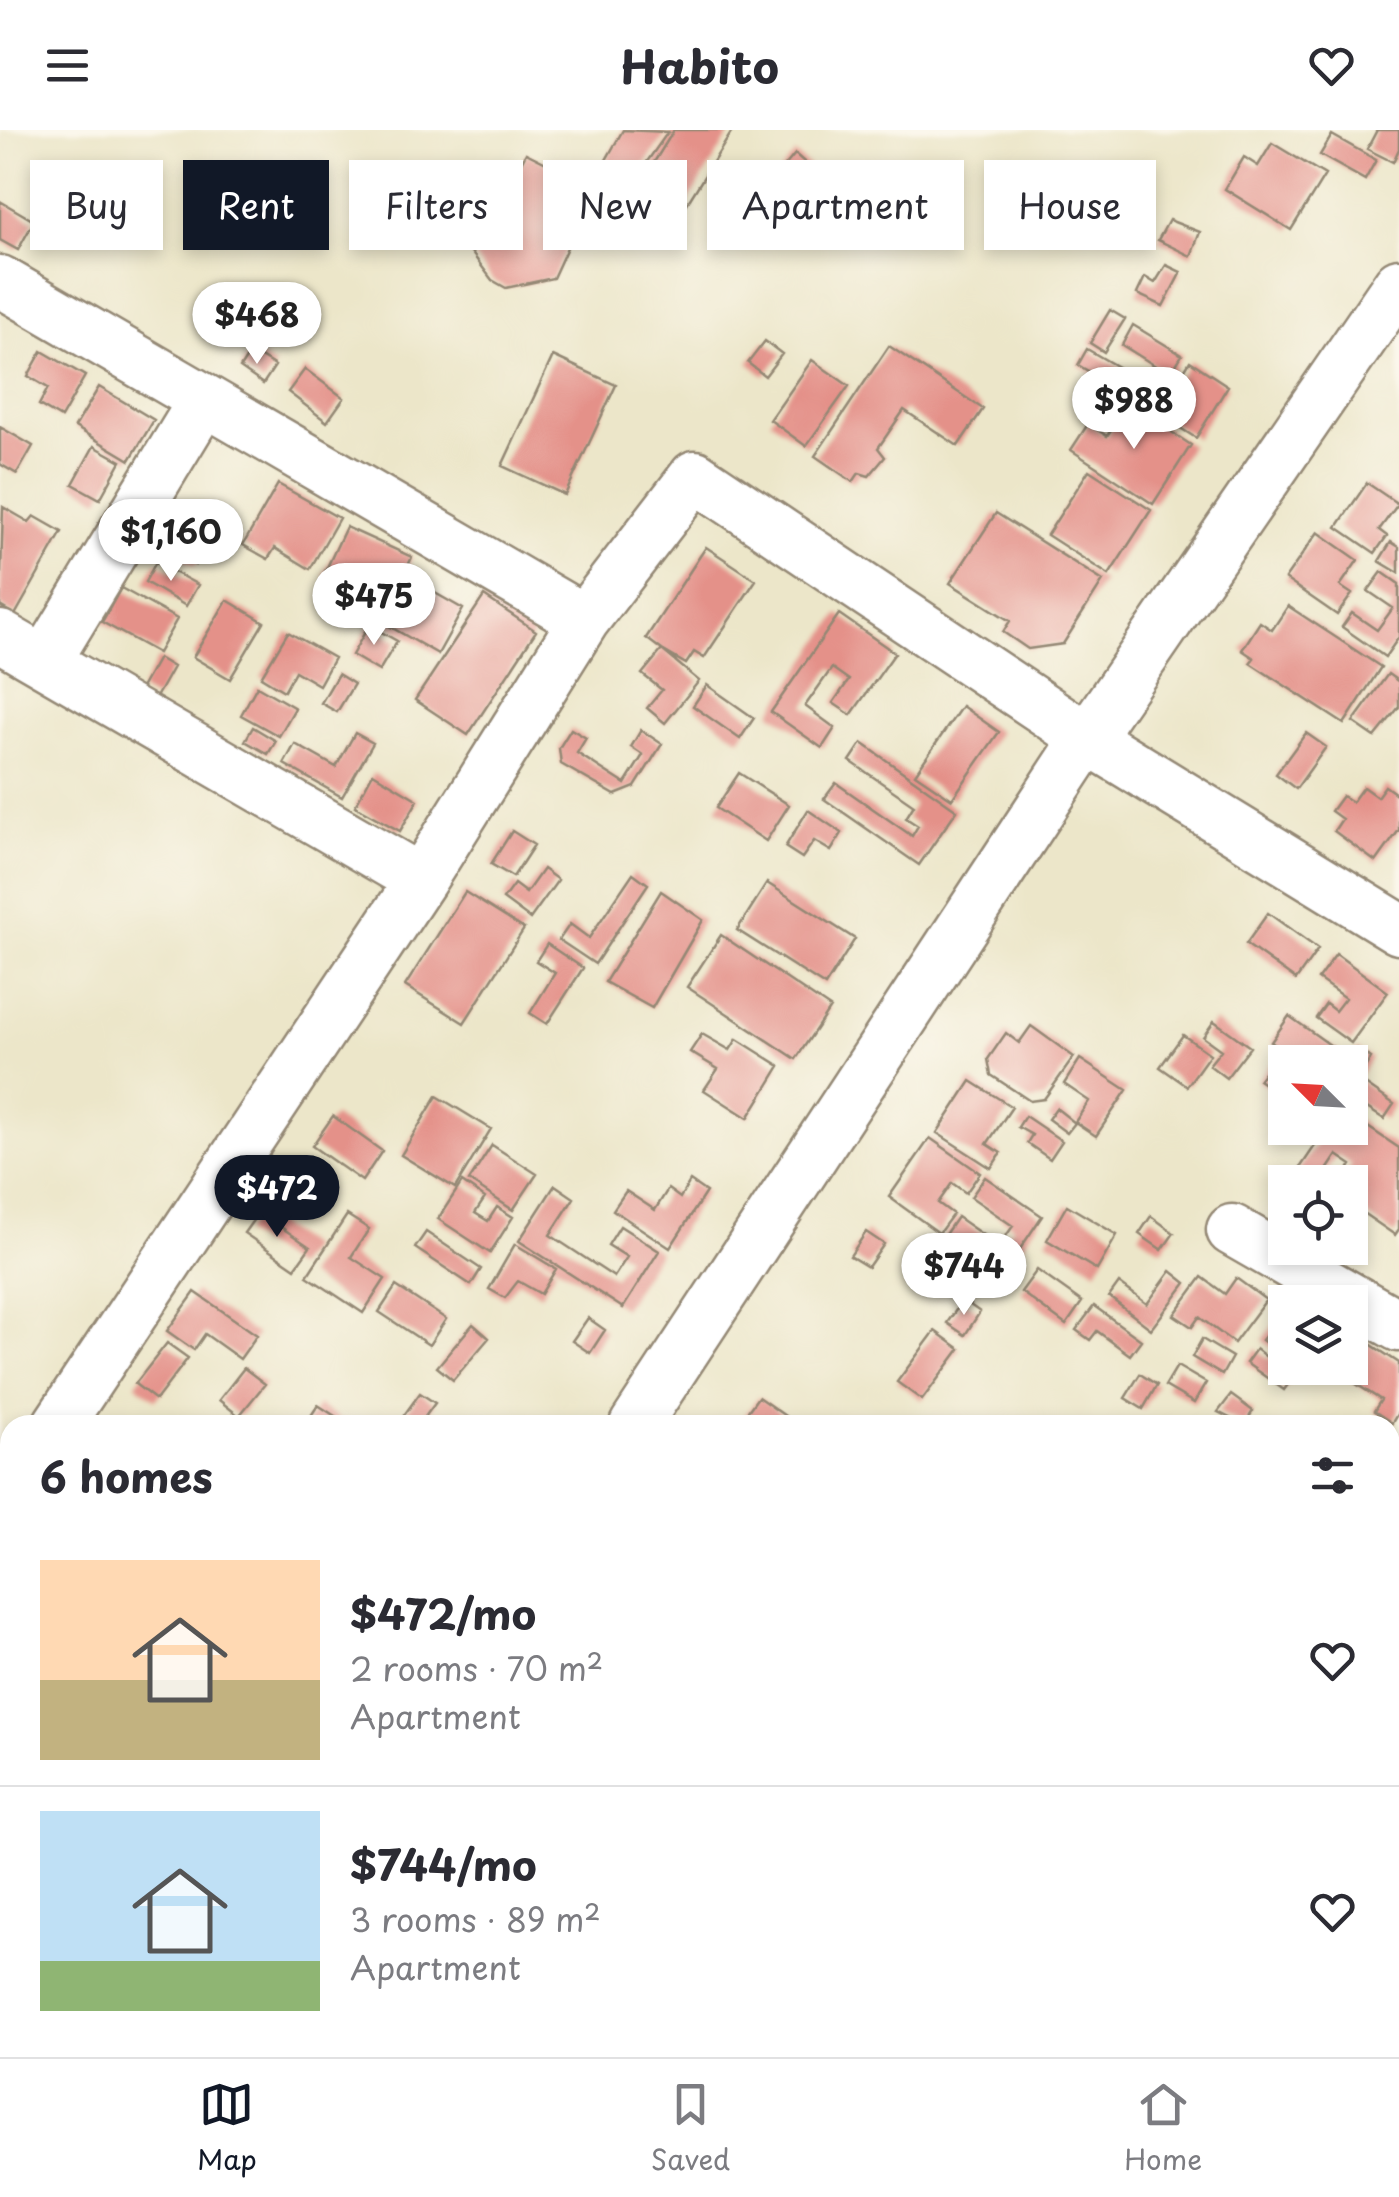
<!DOCTYPE html>
<html lang="en">
<head>
<meta charset="utf-8">
<style>
  :root { --surface:#fff; --page:#f7f7f7; --text:#2b2b33; --muted:#7c7c81; --line:#e1e1e2; --accent:#111827 }
  body { margin:0; font-family:"Playpen Sans",sans-serif; background:var(--page); color:var(--text); height:100vh; display:flex; flex-direction:column; font-size:38px; white-space:nowrap }
  * { box-sizing:border-box; margin:0 }
  p { font-size:32px; color:var(--muted) }
  .icon { flex:none; width:55px; height:55px; fill:none; stroke:currentColor; stroke-width:2; stroke-linecap:round; stroke-linejoin:round }
  .map { position:relative; flex:1; overflow:hidden }
  .panel { position:absolute; left:0px; top:1285px; width:1400px; height:642px; display:flex; flex-direction:column; background:var(--surface); border-radius:30px 30px 0 0; box-shadow:0 5px 15px #0003 }
  .panel>* { flex:none }
  .guide { position:absolute; left:30px; top:30px; width:1340px; height:90px; display:flex; gap:20px }
  .needle { width:65px; rotate:294deg }
  .fabs { position:absolute; left:1268px; top:915px; display:grid; gap:20px }
  .fabs a { display:grid; place-items:center; width:100px; height:100px; border-radius:0px; background:var(--surface); box-shadow:0 5px 15px #0003; font-size:50px }
  .price { position:absolute; translate:-50% -85px; padding:0 22px; border-radius:35px; background:#fff; color:#222; font-size:32px; line-height:65px; filter:drop-shadow(0 2px 5px #0008) }
  .price::after { content:''; position:absolute; left:50%; top:60px; width:30px; height:22px; margin-left:-15px; background:inherit; clip-path:polygon(0 0,100% 0,50% 100%) }
  .price.on { background:var(--accent); color:#fff }
  ul { padding:0; list-style:none }
  li { display:flex; align-items:center; gap:30px; height:250px; padding:0 40px }
  li+li { border-top:2px solid var(--line) }
  li span { display:grid; place-items:center; flex:none; width:280px; height:200px; border-radius:0px; color:#555 }
  li>.icon { margin-inline-start:auto }
  span .icon { width:120px; height:120px; fill:#fffc; stroke-width:1 }
  li b { font-size:42px }
  h2 { display:flex; justify-content:space-between; align-items:center; height:120px; padding:0 40px; font-size:42px }
  .tag { padding:0 35px; border-radius:0px; background:var(--surface); box-shadow:0 5px 15px #0003; font-size:35px; line-height:90px }
  .tag.on { background:var(--accent); color:#fff }
  header { display:flex; justify-content:space-between; align-items:center; height:130px; padding:0 40px; background:var(--surface); font-size:45px; font-weight:700 }
  .dock { display:flex; justify-content:space-around; align-items:center; height:140px; border-top:2px solid var(--line); background:var(--surface); font-size:28px; color:var(--muted) }
  .dock a { display:grid; justify-items:center; gap:5px }
  .dock .on { color:var(--accent) }
  .map>svg:first-child { display:block }
</style>
</head>
<body>
<header><svg class="icon" aria-label="menu" viewBox="0 0 24 24"><path d="M4 6h16M4 12h16M4 18h16"/></svg>Habito<svg class="icon" aria-label="heart" viewBox="0 0 24 24"><path d="M12 20l-8-8c-3-5 5-10 8-4 3-6 11-1 8 4z"/></svg></header>
<div class="map">
<svg width="1399" height="1927" viewBox="0 0 1399 1927">
  <rect width="100%" height="100%" fill="#fbf7ec"/>
  <filter id="ink" filterUnits="userSpaceOnUse"><feTurbulence type="fractalNoise" baseFrequency=".01" numOctaves="2"/><feDisplacementMap in="SourceGraphic" scale="20" xChannelSelector="R" yChannelSelector="G"/><feConvolveMatrix kernelMatrix="1 2 1 2 8 2 1 2 1" color-interpolation-filters="sRGB"/></filter>
  <filter id="wash" filterUnits="userSpaceOnUse"><feTurbulence type="fractalNoise" baseFrequency=".0048" numOctaves="4" result="noise"/><feDisplacementMap in="SourceGraphic" scale="40" xChannelSelector="R" yChannelSelector="G"/><feGaussianBlur stdDeviation="2.25" result="paint"/><feColorMatrix in="noise" values="0 0 0 0 0 0 0 0 0 0 0 0 0 0 0 0 0 1.4 0 .05"/><feComposite in="paint" operator="in"/></filter>
  <g filter="url(#wash)">
    <rect width="100%" height="100%" fill="#ece6c9"/>
    <g id="blocks">
      <path fill="#e49189" d="M 623,0 L 668,2 L 632,53 L 601,39 Z
        M 674,0 L 733,0 L 680,85 L 638,58 Z
        M 1377,0 L 1399,0 L 1399,19 L 1393,32 L 1367,19 Z
        M 1332,5 L 1376,30 L 1365,50 L 1320,25 Z
        M 1272,13 L 1325,45 L 1291,100 L 1225,59 L 1244,27 L 1258,36 Z
        M 526,23 L 580,50 L 577,62 L 586,76 L 553,148 L 506,158 L 492,150 L 459,106 L 497,34 L 521,33 Z
        M 795,24 L 819,45 L 787,83 L 763,62 Z
        M 0,71 L 34,91 L 18,120 L 0,110 Z
        M 1169,90 L 1200,102 L 1191,126 L 1158,110 Z
        M 1166,135 L 1181,142 L 1163,176 L 1137,164 L 1145,147 L 1155,153 Z
        M 1110,180 L 1125,189 L 1104,222 L 1090,213 Z
        M 1133,195 L 1182,225 L 1170,245 L 1122,215 Z
        M 765,211 L 782,224 L 765,246 L 748,233 Z
        M 889,216 L 983,279 L 958,316 L 904,280 L 878,318 L 885,327 L 869,346 L 859,343 L 853,352 L 815,326 Z
        M 1087,219 L 1159,261 L 1150,277 L 1078,235 Z
        M 42,221 L 85,246 L 61,288 L 39,275 L 48,258 L 28,246 Z
        M 251,221 L 275,236 L 263,254 L 240,238 Z
        M 553,226 L 616,255 L 565,365 L 502,336 Z
        M 812,230 L 849,256 L 806,316 L 770,290 Z
        M 1190,231 L 1228,256 L 1196,308 L 1157,283 Z
        M 305,239 L 344,268 L 327,292 L 288,262 Z
        M 99,257 L 154,290 L 130,330 L 75,297 Z
        M 1128,273 L 1191,315 L 1153,374 L 1071,320 L 1088,294 L 1107,306 Z
        M 0,297 L 33,316 L 17,344 L 0,334 Z
        M 94,316 L 121,331 L 100,369 L 73,354 Z
        M 1089,340 L 1151,380 L 1109,445 L 1047,405 Z
        M 1367,353 L 1398,374 L 1379,400 L 1387,406 L 1375,423 L 1337,397 Z
        M 278,354 L 339,388 L 310,439 L 275,418 L 268,429 L 243,415 Z
        M 3,377 L 29,392 L 34,386 L 62,402 L 15,485 L 0,476 Z
        M 176,382 L 213,403 L 195,435 L 157,414 Z
        M 996,383 L 1103,451 L 1063,514 L 1028,519 L 1003,502 L 1010,491 L 950,453 Z
        M 346,397 L 412,427 L 389,477 L 323,446 Z
        M 1318,402 L 1358,430 L 1340,456 L 1352,464 L 1337,485 L 1285,449 Z
        M 1391,412 L 1399,417 L 1399,443 L 1379,431 Z
        M 706,417 L 756,450 L 704,528 L 694,522 L 686,534 L 662,520 L 699,551 L 665,593 L 647,578 L 662,560 L 642,544 L 662,520 L 646,508 Z
        M 156,432 L 198,455 L 186,476 L 145,452 Z
        M 1382,442 L 1399,454 L 1399,507 L 1385,527 L 1342,497 L 1352,483 L 1377,500 L 1393,478 L 1368,461 Z
        M 414,451 L 463,479 L 438,524 L 389,496 Z
        M 121,458 L 177,489 L 158,523 L 102,492 Z
        M 484,466 L 536,501 L 468,605 L 415,570 Z
        M 227,470 L 264,492 L 230,549 L 193,527 Z
        M 1288,476 L 1381,537 L 1344,594 L 1250,533 L 1254,528 L 1242,520 L 1260,492 L 1272,500 Z
        M 839,484 L 895,523 L 851,585 L 833,573 L 849,550 L 832,538 L 805,576 L 835,598 L 822,618 L 771,582 Z
        M 369,495 L 397,511 L 379,541 L 352,525 Z
        M 288,502 L 334,528 L 319,555 L 295,541 L 284,561 L 261,547 Z
        M 158,528 L 173,537 L 155,569 L 140,560 Z
        M 338,544 L 354,554 L 337,582 L 321,573 Z
        M 1388,544 L 1399,552 L 1399,577 L 1375,607 L 1353,592 Z
        M 707,555 L 754,588 L 740,609 L 693,576 Z
        M 257,556 L 295,578 L 279,606 L 241,585 Z
        M 962,576 L 999,602 L 952,669 L 915,644 Z
        M 253,597 L 276,611 L 268,624 L 245,611 Z
        M 571,599 L 586,608 L 577,623 L 625,654 L 643,625 L 631,617 L 641,600 L 662,614 L 635,657 L 615,665 L 561,634 L 559,618 Z
        M 355,603 L 373,613 L 342,667 L 284,634 L 295,614 L 336,637 Z
        M 1306,603 L 1326,617 L 1296,659 L 1276,644 Z
        M 862,613 L 957,680 L 919,735 L 824,669 L 836,653 L 912,706 L 918,696 L 906,688 L 914,675 L 850,631 Z
        M 373,643 L 418,670 L 400,701 L 355,676 Z
        M 739,643 L 789,675 L 766,711 L 716,678 Z
        M 1385,656 L 1399,666 L 1399,700 L 1376,732 L 1334,701 L 1342,689 L 1331,681 L 1342,666 L 1352,672 L 1363,657 L 1377,667 Z
        M 808,680 L 842,703 L 831,721 L 814,711 L 802,728 L 785,717 Z
        M 512,701 L 534,715 L 513,747 L 491,734 Z
        M 543,739 L 558,750 L 530,789 L 503,769 L 514,754 L 526,763 Z
        M 633,743 L 648,754 L 595,834 L 559,810 L 570,794 L 589,808 Z
        M 767,753 L 855,809 L 825,856 L 737,800 Z
        M 661,761 L 703,790 L 652,878 L 605,852 Z
        M 465,762 L 524,799 L 464,893 L 405,856 Z
        M 1268,783 L 1318,819 L 1296,850 L 1246,814 Z
        M 721,805 L 830,878 L 796,929 L 687,857 Z
        M 547,814 L 583,838 L 547,894 L 530,883 L 555,843 L 536,831 Z
        M 1336,824 L 1388,862 L 1351,913 L 1316,888 L 1326,874 L 1335,881 L 1345,868 L 1318,849 Z
        M 1289,886 L 1340,922 L 1332,932 L 1300,932 L 1271,912 Z
        M 1214,891 L 1250,917 L 1226,948 L 1209,935 L 1221,920 L 1203,907 Z
        M 1031,896 L 1074,927 L 1044,969 L 1030,971 L 991,945 L 988,929 L 1006,903 L 1019,913 Z
        M 702,904 L 730,920 L 737,909 L 780,936 L 748,988 L 704,960 L 718,939 L 690,922 Z
        M 1183,905 L 1210,924 L 1187,956 L 1160,937 Z
        M 1357,919 L 1371,928 L 1358,949 L 1394,974 L 1384,989 L 1350,967 L 1348,932 Z
        M 1080,929 L 1127,960 L 1096,1006 L 1075,992 L 1089,971 L 1064,954 Z
        M 1271,933 L 1285,943 L 1281,966 L 1258,950 Z
        M 971,951 L 1012,977 L 987,1014 L 1001,1023 L 991,1038 L 937,1003 Z
        M 437,966 L 491,999 L 455,1058 L 401,1025 Z
        M 1056,978 L 1075,993 L 1067,1003 L 1048,989 Z
        M 1350,985 L 1399,1018 L 1399,1099 L 1395,1105 L 1350,1074 L 1350,1052 L 1340,1052 L 1352,1035 L 1337,1025 L 1319,1052 L 1298,1041 L 1327,998 L 1350,998 Z
        M 333,986 L 382,1021 L 362,1051 L 312,1016 Z
        M 1025,986 L 1062,1011 L 1050,1029 L 1027,1013 L 1032,1005 L 1018,997 Z
        M 930,1008 L 980,1043 L 966,1063 L 952,1053 L 938,1073 L 953,1084 L 939,1103 L 889,1067 Z
        M 492,1015 L 537,1044 L 513,1080 L 469,1051 Z
        M 985,1047 L 1042,1086 L 1002,1146 L 944,1106 L 957,1087 L 999,1116 L 1013,1096 L 971,1067 Z
        M 690,1051 L 706,1062 L 670,1118 L 613,1080 L 626,1061 L 655,1080 L 668,1059 L 680,1068 Z
        M 462,1052 L 485,1068 L 475,1083 L 488,1091 L 497,1077 L 513,1087 L 490,1123 L 438,1089 Z
        M 555,1055 L 574,1068 L 550,1105 L 614,1147 L 627,1127 L 608,1115 L 620,1096 L 659,1121 L 623,1178 L 519,1111 Z
        M 1067,1075 L 1117,1105 L 1097,1140 L 1047,1110 Z
        M 259,1082 L 310,1117 L 295,1138 L 244,1103 Z
        M 347,1085 L 369,1099 L 351,1127 L 385,1149 L 363,1183 L 307,1146 Z
        M 1151,1086 L 1174,1103 L 1162,1120 L 1139,1104 Z
        M 426,1102 L 481,1139 L 471,1155 L 415,1118 Z
        M 866,1102 L 884,1114 L 868,1137 L 850,1126 Z
        M 515,1114 L 556,1139 L 541,1164 L 518,1151 L 505,1168 L 489,1159 Z
        M 1037,1140 L 1082,1172 L 1066,1195 L 1021,1162 Z
        M 1171,1141 L 1186,1153 L 1151,1199 L 1109,1167 L 1119,1153 L 1147,1174 Z
        M 1202,1147 L 1225,1164 L 1236,1148 L 1266,1170 L 1234,1213 L 1199,1187 L 1192,1197 L 1174,1185 Z
        M 396,1156 L 446,1189 L 429,1215 L 379,1182 Z
        M 195,1162 L 257,1205 L 240,1229 L 205,1204 L 194,1220 L 167,1201 Z
        M 963,1170 L 980,1182 L 965,1205 L 947,1193 Z
        M 1094,1176 L 1141,1210 L 1130,1225 L 1097,1201 L 1090,1210 L 1076,1200 Z
        M 1285,1181 L 1285,1238 L 1300,1238 L 1284,1260 L 1246,1233 L 1256,1219 L 1269,1229 L 1275,1220 L 1262,1210 Z
        M 588,1188 L 605,1200 L 590,1223 L 572,1211 Z
        M 473,1194 L 489,1208 L 453,1250 L 437,1237 Z
        M 935,1201 L 960,1219 L 922,1270 L 897,1252 Z
        M 1355,1204 L 1399,1233 L 1399,1281 L 1392,1293 L 1374,1281 L 1381,1270 L 1331,1238 L 1350,1238 L 1350,1212 Z
        M 1202,1209 L 1232,1227 L 1222,1245 L 1192,1227 Z
        M 167,1213 L 188,1228 L 156,1270 L 135,1254 Z
        M 1177,1236 L 1206,1253 L 1194,1273 L 1165,1256 Z
        M 244,1238 L 265,1254 L 239,1286 L 219,1270 Z
        M 1140,1244 L 1157,1255 L 1143,1279 L 1125,1268 Z
        M 420,1263 L 435,1273 L 419,1295 L 397,1295 Z
        M 1231,1265 L 1253,1281 L 1244,1295 L 1218,1282 Z
        M 758,1267 L 798,1295 L 738,1295 Z
        M 318,1275 L 349,1295 L 305,1295 Z
        M 0,1636 L 10,1643 L 10,1698 L 0,1692 Z
        M 1399,1824 L 1399,1882 L 1393,1891 L 1390,1840 Z
        M 26,1918 L 44,1918 L 63,1927 L 22,1927 Z
        M 632,1918 L 682,1918 L 676,1927 L 645,1927 Z
        M 887,1918 L 971,1918 L 964,1927 L 891,1927 L 884,1922 Z
        M 1163,1918 L 1188,1918 L 1196,1922 L 1199,1918 L 1223,1918 L 1218,1927 L 1158,1927 Z
        M 1243,1918 L 1273,1918 L 1288,1927 L 1237,1927 Z"/>
    </g>
  </g>
  <g filter="url(#ink)">
    <use href="#blocks" fill-opacity="0" stroke="#948874" stroke-width="2.5"/>
    <g fill="none" stroke-linecap="round" stroke-linejoin="round">
      <defs>
        <path id="minor" d="M 0,151 L 584,490
          M 0,506 L 421,750
          M 45,532 L 204,270
          M 1232,1100 L 1399,1196
          M 58,1295 L 421,750 L 584,490 L 695,346 L 1087,608 L 1399,799
          M 635,1295 L 1087,608 L 1399,154
          M 0,1381 L 10,1366
          M 1390,1383 L 1399,1369
          M 1390,1447 L 1399,1453
          M 0,1804 L 10,1810
          M 178,1918 L 193,1927
          M 776,1918 L 789,1927
          M 1018,1927 L 1025,1918"/>
      </defs>
      <use href="#minor" stroke="#948874" stroke-width="55"/>
      <use href="#minor" stroke="#fff" stroke-width="50"/>
    </g>
  </g>
</svg>
<div class="fabs">
<a><svg class="needle" viewBox="-14 -14 28 28"><path d="M0-13l5 13h-10z" fill="#e53935"/><path d="M0 13l5-13h-10z" fill="#7c7c81"/></svg></a>
<a><svg class="icon" aria-label="locate" viewBox="0 0 24 24"><circle cx="12" cy="12" r="6"/><path d="M12 2v4M12 18v4M2 12h4M18 12h4"/></svg></a>
<a><svg class="icon" aria-label="layers" viewBox="0 0 24 24"><path d="M12 4l9 5-9 5-9-5zM3 14l9 5 9-5"/></svg></a>
</div>
<b class="price" style="left:257px;top:237px">$468</b>
<b class="price" style="left:1134px;top:322px">$988</b>
<b class="price" style="left:171px;top:454px">$1,160</b>
<b class="price" style="left:374px;top:518px">$475</b>
<b class="price on" style="left:277px;top:1110px">$472</b>
<b class="price" style="left:964px;top:1188px">$744</b>
<div class="guide">
<a class="tag">Buy</a>
<a class="tag on">Rent</a>
<a class="tag">Filters</a>
<a class="tag">New</a>
<a class="tag">Apartment</a>
<a class="tag">House</a>
</div>
<section class="panel">
<h2>6 homes<svg class="icon" aria-label="filters" viewBox="0 0 24 24"><path d="M4 7h16M4 17h16"/><circle cx="9" cy="7" r="2"/><circle cx="15" cy="17" r="2"/></svg></h2>
<ul>
<li><span style="background:linear-gradient(#ffd9b3 60%,#c2b280 0)"><svg class="icon" aria-label="home" viewBox="0 0 24 24"><path d="M3 11l9-7 9 7M6 9v11h12V9"/></svg></span><div><b>$472/mo</b><p>2 rooms · 70 m²</p><p>Apartment</p></div><svg class="icon" aria-label="heart" viewBox="0 0 24 24"><path d="M12 20l-8-8c-3-5 5-10 8-4 3-6 11-1 8 4z"/></svg></li>
<li><span style="background:linear-gradient(#bfe0f5 75%,#8fb573 0)"><svg class="icon" aria-label="home" viewBox="0 0 24 24"><path d="M3 11l9-7 9 7M6 9v11h12V9"/></svg></span><div><b>$744/mo</b><p>3 rooms · 89 m²</p><p>Apartment</p></div><svg class="icon" aria-label="heart" viewBox="0 0 24 24"><path d="M12 20l-8-8c-3-5 5-10 8-4 3-6 11-1 8 4z"/></svg></li>
</ul>
</section>
</div>
<nav class="dock">
<a class="on"><svg class="icon" aria-label="map" viewBox="0 0 24 24"><path d="M3 6l6-2 6 2 6-2v14l-6 2-6-2-6 2zM9 4v14M15 6v14"/></svg>Map</a>
<a><svg class="icon" aria-label="saved" viewBox="0 0 24 24"><path d="M7 4h10v16l-5-4-5 4z"/></svg>Saved</a>
<a><svg class="icon" aria-label="home" viewBox="0 0 24 24"><path d="M3 11l9-7 9 7M6 9v11h12V9"/></svg>Home</a>
</nav>
</body>
</html>
